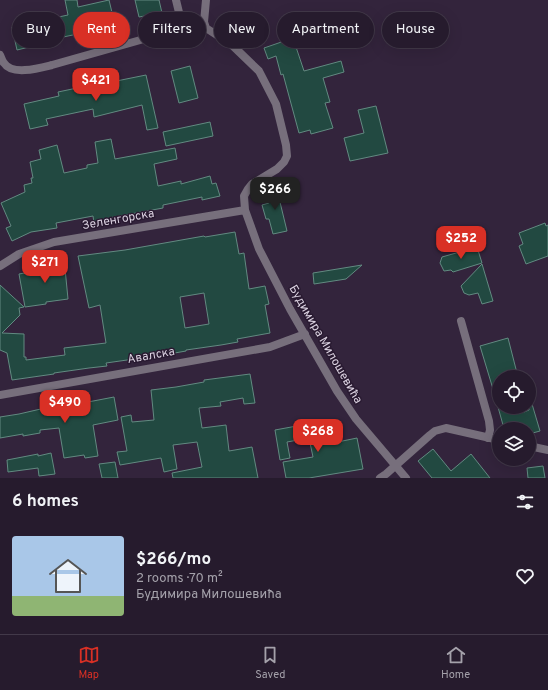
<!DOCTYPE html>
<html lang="en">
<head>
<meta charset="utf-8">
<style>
  :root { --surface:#261b2d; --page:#322839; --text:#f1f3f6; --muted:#a4a1aa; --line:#423949; --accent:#d93025 }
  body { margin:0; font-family:Overpass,sans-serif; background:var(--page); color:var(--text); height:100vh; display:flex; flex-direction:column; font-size:15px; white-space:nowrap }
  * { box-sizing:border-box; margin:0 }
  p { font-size:13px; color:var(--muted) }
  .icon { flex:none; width:22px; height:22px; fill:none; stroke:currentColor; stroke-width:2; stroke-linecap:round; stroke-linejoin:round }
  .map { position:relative; height:478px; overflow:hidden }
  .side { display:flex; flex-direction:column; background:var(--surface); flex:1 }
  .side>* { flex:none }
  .guide { position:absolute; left:12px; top:12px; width:524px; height:36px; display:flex; gap:8px }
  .buttons { position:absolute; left:492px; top:370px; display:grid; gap:8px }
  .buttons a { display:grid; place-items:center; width:44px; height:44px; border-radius:50%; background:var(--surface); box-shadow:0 4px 16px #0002,0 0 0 1px var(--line); font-size:20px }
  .price { position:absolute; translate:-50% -34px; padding:0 9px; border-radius:8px; background:var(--accent); color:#fff; font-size:13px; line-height:26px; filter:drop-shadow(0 1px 2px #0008) }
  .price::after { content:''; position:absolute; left:50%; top:24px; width:12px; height:9px; margin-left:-6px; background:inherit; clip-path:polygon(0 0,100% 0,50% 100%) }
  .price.selected { background:#222; color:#fff }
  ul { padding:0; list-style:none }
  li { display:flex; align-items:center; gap:12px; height:100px; padding:0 12px }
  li+li { border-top:1px solid var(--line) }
  li span { display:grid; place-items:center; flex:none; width:112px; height:80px; border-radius:4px; color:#555 }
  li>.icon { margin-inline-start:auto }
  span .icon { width:48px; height:48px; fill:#fffc; stroke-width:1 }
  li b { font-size:17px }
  h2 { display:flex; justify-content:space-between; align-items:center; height:48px; padding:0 12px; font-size:17px }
  .tag { padding:0 14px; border-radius:18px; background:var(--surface); box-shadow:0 4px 16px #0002,0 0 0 1px var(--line); font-size:14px; line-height:36px }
  .tag.selected { background:var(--accent); color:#fff }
  .tab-bar { display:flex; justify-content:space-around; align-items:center; height:56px; border-top:1px solid var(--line); background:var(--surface); font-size:11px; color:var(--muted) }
  .tab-bar a { display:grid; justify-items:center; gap:2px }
  .tab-bar .selected { color:var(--accent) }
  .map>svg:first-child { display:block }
</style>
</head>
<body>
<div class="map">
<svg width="548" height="478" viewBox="0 0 548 478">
  <rect width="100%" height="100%" fill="#33243c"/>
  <path fill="#224941" stroke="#628a81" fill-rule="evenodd" d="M 65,0 L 77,0 L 78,7 L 109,0 L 115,25 L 82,32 L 82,33 L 54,39 L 54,41 L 17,50 L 12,27 L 49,18 L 49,19 L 68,15 Z
    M 135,0 L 159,0 L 162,13 L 139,17 Z
    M 293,38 L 304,71 L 341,61 L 344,72 L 323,78 L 330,102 L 325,103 L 333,128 L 311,134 L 310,130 L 299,133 L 283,74 L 281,75 L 276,56 L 268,59 L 264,48 Z
    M 190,66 L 198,98 L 179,103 L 171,71 Z
    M 146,75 L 158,128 L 147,130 L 142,105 L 94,117 L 93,109 L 46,119 L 48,125 L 30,129 L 24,104 L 59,96 L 58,92 L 77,88 L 77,89 Z
    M 376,106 L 388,153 L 350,161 L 344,138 L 364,133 L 358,110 Z
    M 210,122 L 213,136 L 166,146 L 163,132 Z
    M 111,139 L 115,159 L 175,148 L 177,159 L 154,164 L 158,186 L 181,181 L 181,184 L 210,176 L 212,184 L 216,183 L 220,196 L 202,200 L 202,197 L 163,205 L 163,208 L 109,218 L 110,220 L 94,223 L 93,216 L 56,223 L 57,228 L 31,232 L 12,241 L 6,228 L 11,226 L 1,203 L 25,192 L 24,185 L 32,183 L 31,178 L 33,178 L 30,162 L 41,159 L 39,150 L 57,145 L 64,173 L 87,168 L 87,165 L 98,163 L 95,142 Z
    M 279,186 L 282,197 L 279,198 L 287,231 L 273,234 L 269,219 L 266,219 L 262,205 L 269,203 L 266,190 Z
    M 545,223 L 546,226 L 548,225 L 548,256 L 526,264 L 519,246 L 523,244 L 519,233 Z
    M 235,232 L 239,254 L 244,253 L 249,289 L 265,286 L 269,304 L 265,305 L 270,333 L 237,339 L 238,342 L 221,345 L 186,350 L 186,351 L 169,354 L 169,351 L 134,358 L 134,359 L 106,363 L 107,366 L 89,368 L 54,373 L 54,374 L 12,380 L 7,353 L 0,350 L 0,285 L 24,307 L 19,308 L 20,315 L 2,333 L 24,334 L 24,357 L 26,357 L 26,360 L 65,355 L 64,348 L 106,343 L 100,305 L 89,308 L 78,256 L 125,250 L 204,236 L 205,237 ZM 204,293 L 209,324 L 185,328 L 180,297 Z
    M 477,247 L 482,263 L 453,272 L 451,270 L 444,271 L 440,263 L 442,257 Z
    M 62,258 L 64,258 L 68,299 L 46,302 L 46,304 L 25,307 L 19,274 L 47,269 L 46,260 Z
    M 482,264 L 493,301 L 482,304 L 478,293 L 469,295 L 464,293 L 461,286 Z
    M 362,265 L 346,279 L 314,284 L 313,273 Z
    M 508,338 L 518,377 L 499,377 L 499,398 L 496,399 L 480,346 Z
    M 250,374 L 255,403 L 244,404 L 243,398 L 220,402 L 221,406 L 199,408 L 202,428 L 226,425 L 229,451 L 252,447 L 258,478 L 173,478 L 172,473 L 202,467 L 197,442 L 173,445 L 177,469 L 164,472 L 161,458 L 120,465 L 117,452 L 127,451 L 121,417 L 131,415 L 132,422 L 154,420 L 151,390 L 176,387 L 204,382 L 204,380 Z
    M 114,397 L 118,420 L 93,425 L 98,456 L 85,458 L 84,455 L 64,458 L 59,428 L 40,430 L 40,433 L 23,436 L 23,434 L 0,438 L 0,417 L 19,414 L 45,408 L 70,405 L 70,403 L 88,400 L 88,402 Z
    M 529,404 L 532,404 L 540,431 L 529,434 L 529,429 L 506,429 L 505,424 L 503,425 L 498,407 L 522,407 L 524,412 L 529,410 Z
    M 324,421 L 328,444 L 357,438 L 363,469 L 309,478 L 286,478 L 283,462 L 313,457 L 309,438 L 287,442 L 290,458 L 280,460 L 275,430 Z
    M 433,449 L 451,471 L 471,454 L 490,478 L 432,478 L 418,461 Z
    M 51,453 L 55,474 L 39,476 L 38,468 L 8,472 L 7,460 L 38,454 L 38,456 Z
    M 115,462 L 118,478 L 102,478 L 99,464 Z
    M 543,466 L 545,478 L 528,478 L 527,468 Z"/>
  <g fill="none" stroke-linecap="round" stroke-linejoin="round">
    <path stroke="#776f7c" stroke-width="8" d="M 176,0 L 183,29
      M 206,0 L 204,22 L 206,28 L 232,45 L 259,71 L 276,104 L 286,145 L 287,156 L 284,162 L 277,169 L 252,184 L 248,189 L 244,196 L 245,210 L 259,249 L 290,309 L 337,391 L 356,419 L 406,478
      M 0,55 C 1,57 2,61 4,63 C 12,76 40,68 52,65 L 204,22
      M 0,266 L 19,254 L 54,242 L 245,210
      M 461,321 L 489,421 L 490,430 L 488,438
      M 0,395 L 270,347 L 305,334
      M 529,446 L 548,450
      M 380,478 L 386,474 L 430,435 L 435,431 L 446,428 L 499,440"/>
  </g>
  <g text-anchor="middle" stroke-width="3" stroke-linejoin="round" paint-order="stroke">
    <g font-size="12" fill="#dbd2e1" stroke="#291a31">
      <text transform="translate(118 219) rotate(-10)" y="4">Зеленгорска</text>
      <text transform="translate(326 344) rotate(60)" y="4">Будимира Милошевића</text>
      <text transform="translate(151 355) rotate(-10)" y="4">Авалска</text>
    </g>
  </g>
</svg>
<div class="buttons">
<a><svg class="icon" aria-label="locate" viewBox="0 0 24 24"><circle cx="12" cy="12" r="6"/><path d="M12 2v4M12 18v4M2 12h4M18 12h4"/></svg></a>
<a><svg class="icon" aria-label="layers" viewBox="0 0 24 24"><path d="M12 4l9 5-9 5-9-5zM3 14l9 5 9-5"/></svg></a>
</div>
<b class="price" style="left:96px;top:102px">$421</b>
<b class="price selected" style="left:275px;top:211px">$266</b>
<b class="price" style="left:461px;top:260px">$252</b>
<b class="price" style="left:45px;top:284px">$271</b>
<b class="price" style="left:65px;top:424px">$490</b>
<b class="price" style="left:318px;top:453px">$268</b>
<div class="guide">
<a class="tag">Buy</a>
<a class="tag selected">Rent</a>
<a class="tag">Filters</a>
<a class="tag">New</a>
<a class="tag">Apartment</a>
<a class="tag">House</a>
</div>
</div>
<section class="side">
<h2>6 homes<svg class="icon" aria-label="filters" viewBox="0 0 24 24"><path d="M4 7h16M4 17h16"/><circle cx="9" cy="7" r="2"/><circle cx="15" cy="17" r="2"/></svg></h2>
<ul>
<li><span style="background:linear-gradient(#a9c7e8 75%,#8fb573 0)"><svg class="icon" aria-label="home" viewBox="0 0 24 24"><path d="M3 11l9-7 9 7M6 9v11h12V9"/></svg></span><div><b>$266/mo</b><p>2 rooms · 70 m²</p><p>Будимира Милошевића</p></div><svg class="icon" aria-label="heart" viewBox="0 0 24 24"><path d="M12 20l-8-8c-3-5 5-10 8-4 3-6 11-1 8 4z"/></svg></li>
</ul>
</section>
<nav class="tab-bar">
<a class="selected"><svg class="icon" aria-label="map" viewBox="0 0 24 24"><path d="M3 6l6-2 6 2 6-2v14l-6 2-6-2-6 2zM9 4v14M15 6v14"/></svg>Map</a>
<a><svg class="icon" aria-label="saved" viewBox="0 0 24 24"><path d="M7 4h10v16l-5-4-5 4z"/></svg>Saved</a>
<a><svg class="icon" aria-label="home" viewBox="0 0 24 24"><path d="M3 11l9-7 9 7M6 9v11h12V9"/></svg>Home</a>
</nav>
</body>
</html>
